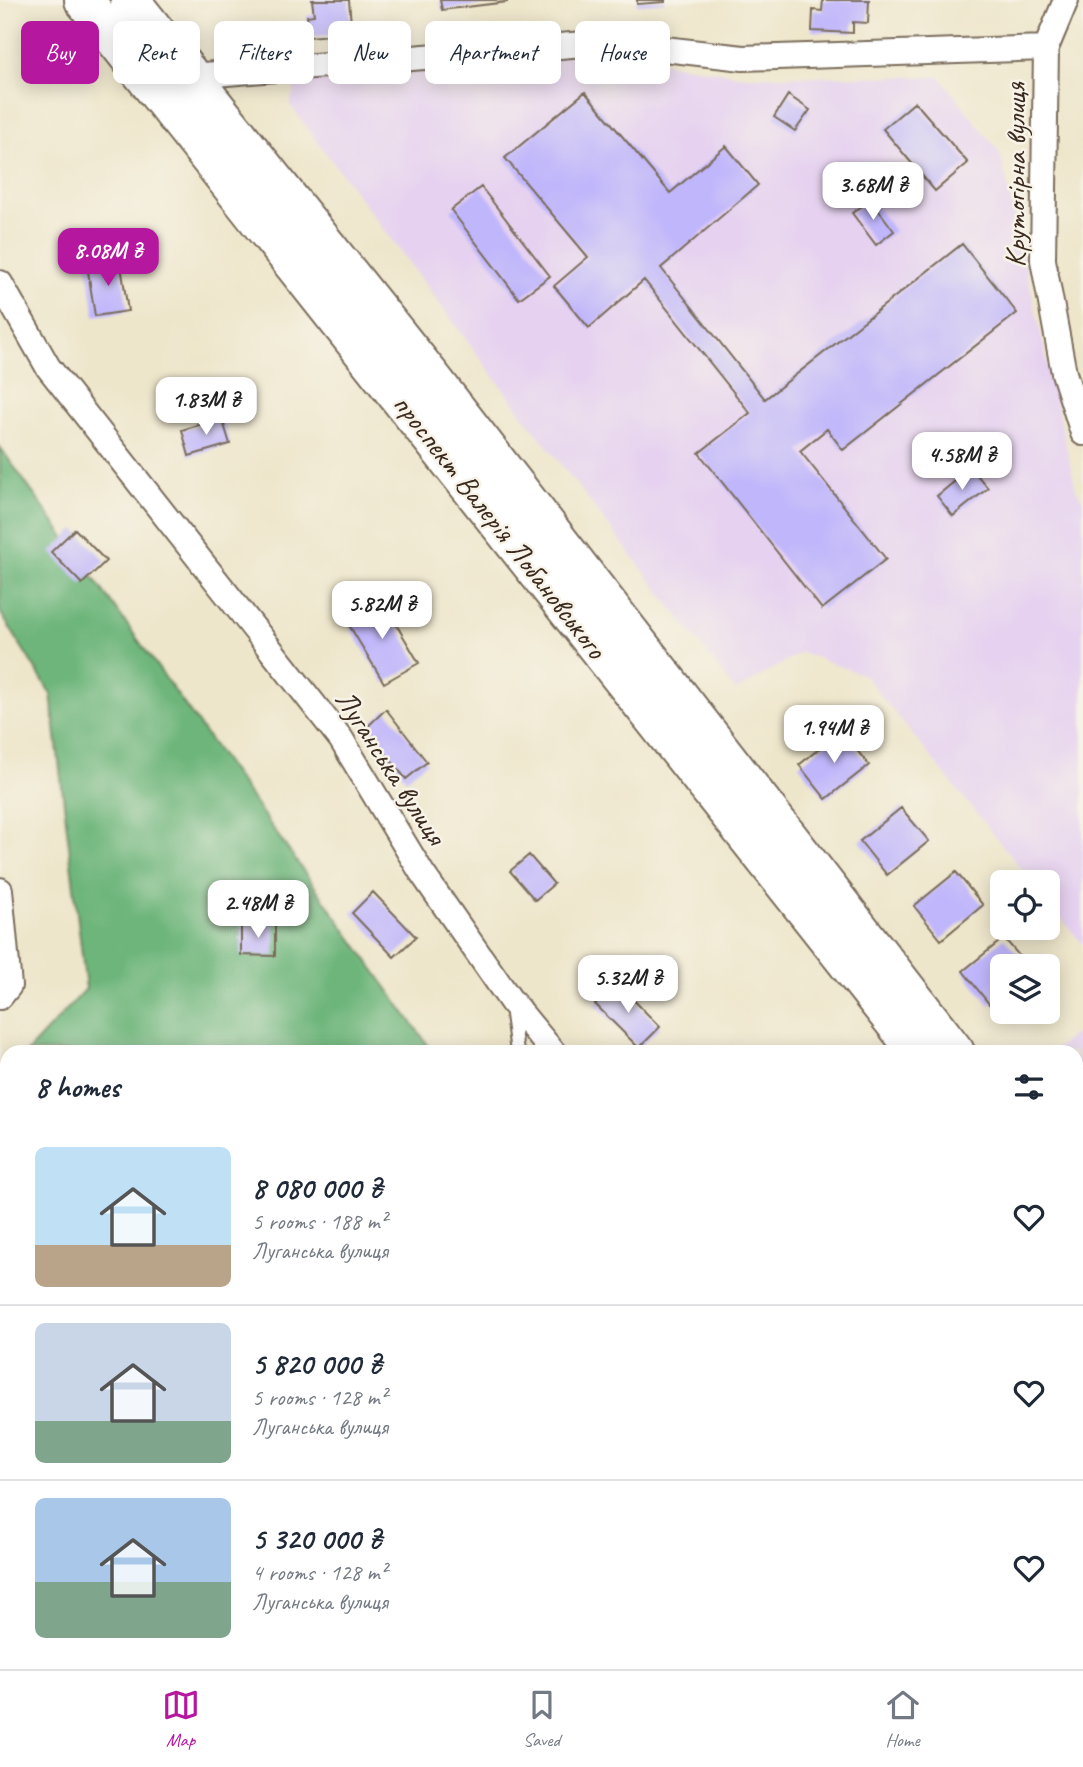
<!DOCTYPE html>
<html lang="en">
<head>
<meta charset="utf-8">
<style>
  :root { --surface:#fff; --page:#f6f6f7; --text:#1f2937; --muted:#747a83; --line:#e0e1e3; --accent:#b5179e }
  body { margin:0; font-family:Caveat,sans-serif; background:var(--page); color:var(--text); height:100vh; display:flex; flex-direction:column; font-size:26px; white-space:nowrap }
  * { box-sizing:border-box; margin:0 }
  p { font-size:23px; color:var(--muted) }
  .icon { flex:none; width:38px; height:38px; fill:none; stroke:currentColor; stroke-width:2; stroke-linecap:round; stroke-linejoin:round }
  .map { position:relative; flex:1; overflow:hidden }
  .panel { position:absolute; left:0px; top:1045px; width:1083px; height:625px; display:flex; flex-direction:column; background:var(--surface); border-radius:21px 21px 0 0; box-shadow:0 4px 18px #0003 }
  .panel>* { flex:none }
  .top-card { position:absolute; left:21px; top:21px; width:700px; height:63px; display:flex; gap:14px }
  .tools { position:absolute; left:990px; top:870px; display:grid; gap:14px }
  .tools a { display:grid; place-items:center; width:70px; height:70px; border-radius:10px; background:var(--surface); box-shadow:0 4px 18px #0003; font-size:35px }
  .price { position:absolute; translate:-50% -60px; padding:0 16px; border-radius:14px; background:#fff; color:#222; font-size:23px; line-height:46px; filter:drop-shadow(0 2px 4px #0008) }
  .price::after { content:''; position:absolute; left:50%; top:42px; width:21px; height:16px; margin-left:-10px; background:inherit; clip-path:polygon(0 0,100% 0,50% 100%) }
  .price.active { background:var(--accent); color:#fff }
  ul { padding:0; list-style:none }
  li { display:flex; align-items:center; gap:21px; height:175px; padding:0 35px }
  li+li { border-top:2px solid var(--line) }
  li span { display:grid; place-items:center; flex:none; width:196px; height:140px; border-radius:10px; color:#555 }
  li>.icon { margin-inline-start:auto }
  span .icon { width:84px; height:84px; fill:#fffc; stroke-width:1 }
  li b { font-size:30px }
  h2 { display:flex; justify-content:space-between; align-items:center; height:84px; padding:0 35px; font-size:30px }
  .pill { padding:0 24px; border-radius:10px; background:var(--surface); box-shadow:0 4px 18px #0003; font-size:24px; line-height:63px }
  .pill.active { background:var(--accent); color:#fff }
  .menu { display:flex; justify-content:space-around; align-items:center; height:98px; border-top:2px solid var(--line); background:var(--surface); font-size:19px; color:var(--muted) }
  .menu a { display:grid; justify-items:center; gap:4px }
  .menu .active { color:var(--accent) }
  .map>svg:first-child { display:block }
</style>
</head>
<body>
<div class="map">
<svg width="1083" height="1669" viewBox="0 0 1083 1669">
  <rect width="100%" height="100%" fill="#f7f3e8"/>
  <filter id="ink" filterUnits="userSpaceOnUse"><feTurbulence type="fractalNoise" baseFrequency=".0143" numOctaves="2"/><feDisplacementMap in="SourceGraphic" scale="14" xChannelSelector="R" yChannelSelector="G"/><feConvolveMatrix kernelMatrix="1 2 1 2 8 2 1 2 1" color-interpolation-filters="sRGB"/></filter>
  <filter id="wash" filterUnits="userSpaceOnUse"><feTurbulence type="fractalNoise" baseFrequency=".00686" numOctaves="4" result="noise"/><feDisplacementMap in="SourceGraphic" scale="28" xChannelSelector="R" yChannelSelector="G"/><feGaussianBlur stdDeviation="1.57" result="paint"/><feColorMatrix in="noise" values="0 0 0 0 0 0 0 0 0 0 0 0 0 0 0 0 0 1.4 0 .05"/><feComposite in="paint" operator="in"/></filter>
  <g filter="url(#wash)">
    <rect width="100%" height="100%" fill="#eee6cb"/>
    <path fill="#e6d2f0" d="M 602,53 L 745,76 L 940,77 L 1000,153 L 1076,490 L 1083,500 L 1083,945 L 1048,902 L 1048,882 L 1032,882 L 864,675 L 801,652 L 736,691 L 520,411 L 290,105 L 298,75 Z
      M 1083,1028 L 1083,1134 L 1076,1139 L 1076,1052 L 1051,1052 Z"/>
    <path fill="#6db57a" stroke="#54704c" stroke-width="2" d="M 0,447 L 433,1052 L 27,1052 L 86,989 L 51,694 L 0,612 Z
      M 7,1073 L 7,1662 L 726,1663 L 719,1669 L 0,1669 L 0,1081 Z"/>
    <g id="blocks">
      <path fill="#c0b6fb" d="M 312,0 L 349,0 L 351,24 L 365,23 L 367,48 L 353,50 L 352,33 L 309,37 L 307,16 L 314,15 Z
        M 440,0 L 507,0 L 507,2 L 442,10 Z
        M 637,0 L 665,0 L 665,2 L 637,4 Z
        M 823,0 L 869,0 L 868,23 L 853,22 L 853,33 L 812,31 L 813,10 L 822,11 Z
        M 585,92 L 670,193 L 726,146 L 758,185 L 661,268 L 765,399 L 962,244 L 1017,313 L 843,450 L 827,429 L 800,451 L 886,559 L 822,609 L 699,453 L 750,413 L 644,280 L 589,328 L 554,286 L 588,257 L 505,158 Z
        M 788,95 L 810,110 L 795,131 L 774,117 Z
        M 915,102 L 968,163 L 935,191 L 883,129 Z
        M 481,187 L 550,276 L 519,299 L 451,210 Z
        M 871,200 L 894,231 L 876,245 L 852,213 Z
        M 120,259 L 128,311 L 95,316 L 87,265 Z
        M 222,418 L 230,444 L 189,456 L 182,430 Z
        M 971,468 L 988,488 L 953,516 L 937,496 Z
        M 75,529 L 106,561 L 82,584 L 51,552 Z
        M 381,599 L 419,663 L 384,683 L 346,620 Z
        M 386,709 L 427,762 L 406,779 L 365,729 Z
        M 841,731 L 869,765 L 826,799 L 799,765 Z
        M 901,808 L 929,841 L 887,875 L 860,841 Z
        M 529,855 L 554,884 L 535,900 L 510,871 Z
        M 956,872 L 983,905 L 941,940 L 914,906 Z
        M 373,892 L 416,937 L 394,957 L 352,913 Z
        M 241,924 L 275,924 L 275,956 L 241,955 Z
        M 1004,938 L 1028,966 L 1003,966 L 1003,995 L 990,1005 L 963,971 Z
        M 617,983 L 660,1027 L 639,1048 L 595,1004 Z
        M 1083,1342 L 1083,1384 L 1076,1388 L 1076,1347 Z
        M 1076,1489 L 1083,1499 L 1083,1507 L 1076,1512 Z
        M 1076,1559 L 1083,1568 L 1083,1582 L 1076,1587 Z
        M 809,1662 L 845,1662 L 848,1666 L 844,1669 L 801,1669 Z"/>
    </g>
  </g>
  <g filter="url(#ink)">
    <use href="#blocks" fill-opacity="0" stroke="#7a6c5b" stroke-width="2"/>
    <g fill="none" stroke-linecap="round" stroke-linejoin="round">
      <defs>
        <path id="lane" d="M 511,1007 L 517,1052"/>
        <path id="street" d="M 1066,0 L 1046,48 L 1043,260 L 1064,373 L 1083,433
          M 191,76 L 584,44 L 638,46 L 743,58 L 1046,48
          M 0,283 L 48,367 L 341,739 L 422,873 L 511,1001 L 553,1052
          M 0,890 L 9,986 L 0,997
          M 1062,1662 L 1067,1669"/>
        <path id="primary" d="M 84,0 L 918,1052
          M 130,0 L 432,378 L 955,1052
          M 1076,1201 L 1083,1210
          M 1076,1252 L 1083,1260"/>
      </defs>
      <use href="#lane" stroke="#7a6c5b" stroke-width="16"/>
      <use href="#street" stroke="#7a6c5b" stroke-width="28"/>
      <use href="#primary" stroke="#7a6c5b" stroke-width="42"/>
      <path stroke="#7a6c5b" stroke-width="4.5" stroke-dasharray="2 5" stroke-linecap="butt" d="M 0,1619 L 7,1617
        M 501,1669 L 501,1662"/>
      <use href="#lane" stroke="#fff" stroke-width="12"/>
      <use href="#street" stroke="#fff" stroke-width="24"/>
      <use href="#primary" stroke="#fff" stroke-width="38"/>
    </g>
  </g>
  <g text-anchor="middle" stroke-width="5" stroke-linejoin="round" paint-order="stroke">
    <g font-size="30" fill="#3b2a1e" stroke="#f7f3e8">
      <text transform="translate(1015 175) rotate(-90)" y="10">Крутогірна вулиця</text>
      <text transform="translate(500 526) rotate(52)" y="10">проспект Валерія Лобановського</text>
      <text transform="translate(391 767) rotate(57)" y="10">Луганська вулиця</text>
    </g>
  </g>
</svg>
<div class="tools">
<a><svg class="icon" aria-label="locate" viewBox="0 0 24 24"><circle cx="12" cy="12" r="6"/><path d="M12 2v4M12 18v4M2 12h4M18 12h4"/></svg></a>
<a><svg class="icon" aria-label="layers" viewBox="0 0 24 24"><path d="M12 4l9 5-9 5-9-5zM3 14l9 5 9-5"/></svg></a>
</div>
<b class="price" style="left:873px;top:222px">3.68M ₴</b>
<b class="price active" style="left:108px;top:288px">8.08M ₴</b>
<b class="price" style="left:206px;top:437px">1.83M ₴</b>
<b class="price" style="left:962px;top:492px">4.58M ₴</b>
<b class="price" style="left:382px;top:641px">5.82M ₴</b>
<b class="price" style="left:834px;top:765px">1.94M ₴</b>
<b class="price" style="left:258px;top:940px">2.48M ₴</b>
<b class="price" style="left:628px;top:1015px">5.32M ₴</b>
<div class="top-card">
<a class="pill active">Buy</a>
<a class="pill">Rent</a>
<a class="pill">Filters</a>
<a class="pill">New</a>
<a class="pill">Apartment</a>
<a class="pill">House</a>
</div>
<section class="panel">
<h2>8 homes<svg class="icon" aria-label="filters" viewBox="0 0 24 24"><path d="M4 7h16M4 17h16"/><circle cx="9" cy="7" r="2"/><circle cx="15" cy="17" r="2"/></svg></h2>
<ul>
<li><span style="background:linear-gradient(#bfe0f5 70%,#b9a48a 0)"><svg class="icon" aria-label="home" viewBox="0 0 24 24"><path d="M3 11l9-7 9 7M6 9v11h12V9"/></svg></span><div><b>8 080 000 ₴</b><p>5 rooms · 188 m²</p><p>Луганська вулиця</p></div><svg class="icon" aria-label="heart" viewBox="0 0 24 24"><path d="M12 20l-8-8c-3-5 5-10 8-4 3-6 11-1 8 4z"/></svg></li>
<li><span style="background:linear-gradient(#c9d6e8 70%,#7fa58c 0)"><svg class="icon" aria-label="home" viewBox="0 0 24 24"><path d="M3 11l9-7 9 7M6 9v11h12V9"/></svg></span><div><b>5 820 000 ₴</b><p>5 rooms · 128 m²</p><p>Луганська вулиця</p></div><svg class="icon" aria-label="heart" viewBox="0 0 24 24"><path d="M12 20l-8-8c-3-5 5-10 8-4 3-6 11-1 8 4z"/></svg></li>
<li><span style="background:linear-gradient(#a9c7e8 60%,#7fa58c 0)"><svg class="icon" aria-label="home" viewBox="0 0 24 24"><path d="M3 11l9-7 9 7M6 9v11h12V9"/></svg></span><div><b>5 320 000 ₴</b><p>4 rooms · 128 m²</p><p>Луганська вулиця</p></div><svg class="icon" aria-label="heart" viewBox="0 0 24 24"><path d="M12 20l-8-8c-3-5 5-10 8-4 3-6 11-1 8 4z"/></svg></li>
</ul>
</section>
</div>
<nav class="menu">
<a class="active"><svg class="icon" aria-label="map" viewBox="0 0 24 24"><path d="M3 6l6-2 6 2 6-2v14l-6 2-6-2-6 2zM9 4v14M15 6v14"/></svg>Map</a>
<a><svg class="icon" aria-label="saved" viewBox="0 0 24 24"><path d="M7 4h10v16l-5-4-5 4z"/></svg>Saved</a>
<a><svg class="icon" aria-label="home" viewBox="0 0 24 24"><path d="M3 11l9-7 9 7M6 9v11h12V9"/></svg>Home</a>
</nav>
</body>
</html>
